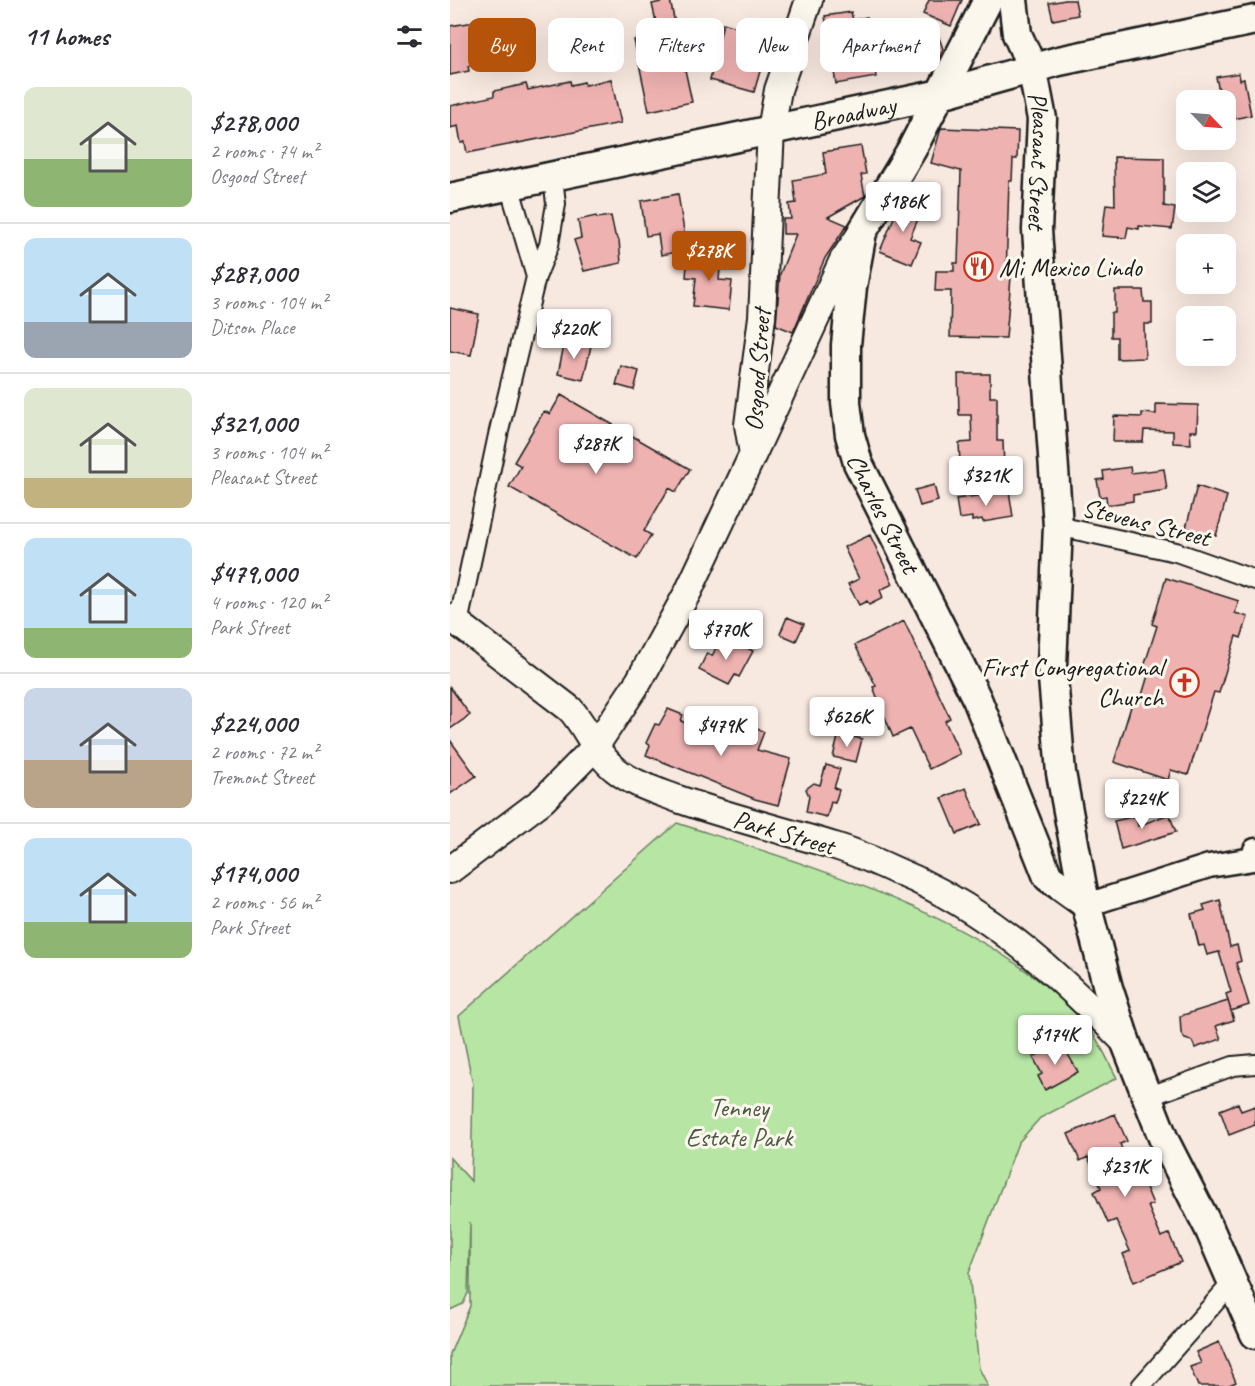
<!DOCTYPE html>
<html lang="en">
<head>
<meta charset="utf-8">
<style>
  :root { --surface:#fff; --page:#f2f2f3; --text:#2b2b33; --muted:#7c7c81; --line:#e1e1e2; --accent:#b45309 }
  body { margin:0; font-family:Caveat,sans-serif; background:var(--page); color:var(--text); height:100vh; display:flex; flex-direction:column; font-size:22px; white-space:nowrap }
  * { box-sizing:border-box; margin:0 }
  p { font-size:20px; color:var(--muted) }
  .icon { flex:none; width:33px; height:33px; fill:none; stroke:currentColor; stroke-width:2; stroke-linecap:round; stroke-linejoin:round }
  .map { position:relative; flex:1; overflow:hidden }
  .sheet { display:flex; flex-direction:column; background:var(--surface); width:450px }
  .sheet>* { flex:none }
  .top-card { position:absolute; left:18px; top:18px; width:570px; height:54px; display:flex; gap:12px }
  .needle { width:39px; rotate:115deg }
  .buttons { position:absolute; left:726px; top:90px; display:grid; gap:12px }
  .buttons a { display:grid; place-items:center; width:60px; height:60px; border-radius:12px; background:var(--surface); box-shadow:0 6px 24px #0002; font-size:30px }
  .price { position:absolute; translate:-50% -51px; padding:0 14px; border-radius:6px; background:#fff; color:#222; font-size:20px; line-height:39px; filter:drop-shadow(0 2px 3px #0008) }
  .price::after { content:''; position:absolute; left:50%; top:36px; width:18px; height:14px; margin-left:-9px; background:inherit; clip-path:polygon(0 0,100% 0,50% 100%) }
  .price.current { background:var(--accent); color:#fff }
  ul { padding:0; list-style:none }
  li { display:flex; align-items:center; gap:18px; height:150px; padding:0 24px }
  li+li { border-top:2px solid var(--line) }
  li span { display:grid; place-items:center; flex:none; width:168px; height:120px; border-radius:12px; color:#555 }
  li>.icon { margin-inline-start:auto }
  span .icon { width:72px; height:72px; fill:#fffc; stroke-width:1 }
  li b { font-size:26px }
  h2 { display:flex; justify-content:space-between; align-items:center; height:72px; padding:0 24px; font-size:26px }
  .pill { padding:0 21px; border-radius:12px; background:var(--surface); box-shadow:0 6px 24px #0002; font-size:21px; line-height:54px }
  .pill.current { background:var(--accent); color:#fff }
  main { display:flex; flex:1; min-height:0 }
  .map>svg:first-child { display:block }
</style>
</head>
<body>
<main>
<section class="sheet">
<h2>11 homes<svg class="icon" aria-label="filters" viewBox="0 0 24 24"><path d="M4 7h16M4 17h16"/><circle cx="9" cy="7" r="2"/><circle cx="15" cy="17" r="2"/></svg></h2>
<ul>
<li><span style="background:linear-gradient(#dfe7d0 60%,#8fb573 0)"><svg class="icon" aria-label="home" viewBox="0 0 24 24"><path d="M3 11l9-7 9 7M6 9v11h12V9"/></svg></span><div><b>$278,000</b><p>2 rooms · 74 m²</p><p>Osgood Street</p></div></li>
<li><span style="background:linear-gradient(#bfe0f5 70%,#9aa5b1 0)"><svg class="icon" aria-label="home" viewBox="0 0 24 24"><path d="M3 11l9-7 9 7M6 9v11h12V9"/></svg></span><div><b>$287,000</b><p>3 rooms · 104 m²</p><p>Ditson Place</p></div></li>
<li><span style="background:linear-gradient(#dfe7d0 75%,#c2b280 0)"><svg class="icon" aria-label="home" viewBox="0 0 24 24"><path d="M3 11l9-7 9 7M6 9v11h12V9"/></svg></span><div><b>$321,000</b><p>3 rooms · 104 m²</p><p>Pleasant Street</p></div></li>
<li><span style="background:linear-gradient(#bfe0f5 75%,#8fb573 0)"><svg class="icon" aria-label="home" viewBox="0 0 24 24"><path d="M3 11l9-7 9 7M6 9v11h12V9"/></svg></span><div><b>$479,000</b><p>4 rooms · 120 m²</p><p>Park Street</p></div></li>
<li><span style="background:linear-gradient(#c9d6e8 60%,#b9a48a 0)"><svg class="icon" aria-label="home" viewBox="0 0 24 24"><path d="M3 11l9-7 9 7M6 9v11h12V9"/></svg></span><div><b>$224,000</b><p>2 rooms · 72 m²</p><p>Tremont Street</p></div></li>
<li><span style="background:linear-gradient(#bfe0f5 70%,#8fb573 0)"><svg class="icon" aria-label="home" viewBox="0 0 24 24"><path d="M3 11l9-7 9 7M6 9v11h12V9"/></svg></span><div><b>$174,000</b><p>2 rooms · 56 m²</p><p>Park Street</p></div></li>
</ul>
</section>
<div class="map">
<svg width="805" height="1386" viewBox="0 0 805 1386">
  <rect width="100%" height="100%" fill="#f8e9e0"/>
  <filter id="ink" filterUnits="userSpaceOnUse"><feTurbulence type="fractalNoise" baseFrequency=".0167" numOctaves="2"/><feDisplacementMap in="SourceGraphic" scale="12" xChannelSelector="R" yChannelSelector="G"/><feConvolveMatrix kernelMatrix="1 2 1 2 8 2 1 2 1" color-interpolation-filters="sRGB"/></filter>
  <g filter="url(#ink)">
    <path fill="#b6e5a4" stroke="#698060" stroke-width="1.5" d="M 227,823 C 360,866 545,918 638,1027 C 650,1041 658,1062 667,1078 L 590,1118 L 568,1143 L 519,1273 L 529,1368 L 538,1386 L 0,1386 L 0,1354 L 20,1306 L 20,1222 L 18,1293 L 13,1304 L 0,1310 L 0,1158 L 21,1181 L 23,1085 L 9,1016 Z"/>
    <path fill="#eeb2b1" stroke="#1c1c1c" stroke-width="1.5" d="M 220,0 L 242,102 L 199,111 L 184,40 L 209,35 L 202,4 Z
      M 479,0 L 512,0 L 501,26 L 473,14 Z
      M 615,0 L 625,0 L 628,15 L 603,20 L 599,3 Z
      M 401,12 L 403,20 L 417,17 L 426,77 L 386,84 L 375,16 Z
      M 43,19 L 49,61 L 18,66 L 19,71 L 0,75 L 0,26 Z
      M 273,23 L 320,37 L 304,92 L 260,80 Z
      M 485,26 L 493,49 L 488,62 L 466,70 L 458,43 L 462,33 Z
      M 789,73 L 790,80 L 794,79 L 801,115 L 780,120 L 779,115 L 776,116 L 776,100 L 771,100 L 766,77 Z
      M 161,79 L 171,123 L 17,153 L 15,142 L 11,143 L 8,126 L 0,128 L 0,106 L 44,96 L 44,91 L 76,84 L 78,90 L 120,81 L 121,85 L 134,82 L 135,85 Z
      M 491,128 L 568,131 L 567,159 L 563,159 L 562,181 L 559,181 L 556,276 L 561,277 L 556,338 L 500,337 L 501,291 L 485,291 L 486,271 L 504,271 L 504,263 L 508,263 L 511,171 L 481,163 Z
      M 411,146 L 416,174 L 411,175 L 415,196 L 378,217 L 397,225 L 375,258 L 343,332 L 326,325 L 330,274 L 346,234 L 333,234 L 333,219 L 341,219 L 339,204 L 346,203 L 343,180 L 376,174 L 373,152 Z
      M 664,157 L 714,158 L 714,206 L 725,208 L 722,229 L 689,226 L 689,229 L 678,227 L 676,238 L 652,236 L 656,204 L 665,205 Z
      M 228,194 L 237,250 L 211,255 L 208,234 L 196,236 L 191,201 Z
      M 452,198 L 473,207 L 460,238 L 471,242 L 462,264 L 430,251 Z
      M 146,216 L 147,218 L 161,216 L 165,235 L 169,240 L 171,263 L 134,271 L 124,240 L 131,238 L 128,220 Z
      M 238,253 L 271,257 L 269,280 L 282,281 L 279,310 L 243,306 L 246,278 L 236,277 Z
      M 665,290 L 693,290 L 694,302 L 702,302 L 702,324 L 694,324 L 695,358 L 667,359 L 667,337 L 661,337 L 661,313 L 665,313 Z
      M 0,308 L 29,314 L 21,355 L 0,351 Z
      M 115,340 L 141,346 L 133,380 L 108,374 Z
      M 171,366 L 189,371 L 184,390 L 166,385 Z
      M 508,374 L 540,374 L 540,397 L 547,397 L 547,441 L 553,441 L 554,468 L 521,470 L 521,463 L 510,464 L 509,443 L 522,442 L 521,415 L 509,415 Z
      M 111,395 L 240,469 L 226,492 L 219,488 L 194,531 L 201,535 L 187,559 L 59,487 L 71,466 L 64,462 L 94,411 L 100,414 Z
      M 706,404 L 748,405 L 747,431 L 740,431 L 741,444 L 723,443 L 723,431 L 694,430 L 693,442 L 663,442 L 664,416 L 692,417 L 692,413 L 706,414 Z
      M 680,467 L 681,473 L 714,469 L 717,490 L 683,495 L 683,501 L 657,505 L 656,496 L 650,497 L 647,480 L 654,479 L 653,471 Z
      M 484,485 L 488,501 L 470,506 L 465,490 Z
      M 747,486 L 777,496 L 766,536 L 736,528 Z
      M 559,491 L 563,517 L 533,522 L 532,519 L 522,521 L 522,517 L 509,519 L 506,499 Z
      M 420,535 L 443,584 L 430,590 L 433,598 L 419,605 L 417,601 L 409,605 L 398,584 L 409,579 L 394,547 Z
      M 716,578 L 789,601 L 785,613 L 798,617 L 791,638 L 786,636 L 769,693 L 764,692 L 738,775 L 721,770 L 718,780 L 664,762 L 683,700 L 690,702 L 699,672 L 693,670 L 707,626 L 702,624 Z
      M 337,617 L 354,624 L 346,641 L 330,634 Z
      M 454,621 L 500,718 L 495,721 L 510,754 L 479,769 L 460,729 L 443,737 L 423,687 L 426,686 L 405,645 Z
      M 277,637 L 303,651 L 289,677 L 285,675 L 279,685 L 249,670 L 257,653 L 262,656 L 270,640 L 275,643 Z
      M 0,687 L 20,715 L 0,729 Z
      M 218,709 L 233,715 L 231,721 L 279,741 L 288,720 L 314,732 L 307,750 L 341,759 L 328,805 L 305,799 L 196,755 L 200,745 L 196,743 L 205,724 L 209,725 Z
      M 389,733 L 412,739 L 406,762 L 383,757 Z
      M 0,740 L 26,776 L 0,794 Z
      M 376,765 L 390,769 L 384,788 L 389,790 L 385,803 L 381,802 L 377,817 L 356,812 L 359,796 L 356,789 L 364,783 L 370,785 Z
      M 516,788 L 531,824 L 507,834 L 492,798 Z
      M 719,814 L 726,832 L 671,849 L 664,821 L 686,816 L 688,826 Z
      M 770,900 L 780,947 L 787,945 L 791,961 L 786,963 L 799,1005 L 781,1011 L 776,994 L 781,992 L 769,952 L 757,955 L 754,945 L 749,946 L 741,914 L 755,910 L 753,905 Z
      M 778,1001 L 784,1020 L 766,1026 L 771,1039 L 745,1048 L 742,1041 L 735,1039 L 731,1033 L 730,1016 Z
      M 611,1042 L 628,1072 L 595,1090 L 588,1076 L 592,1074 L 583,1057 Z
      M 788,1103 L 791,1111 L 805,1106 L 805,1125 L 779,1135 L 770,1110 Z
      M 665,1114 L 677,1141 L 670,1144 L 683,1176 L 690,1173 L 703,1204 L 698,1206 L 711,1237 L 719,1234 L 731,1262 L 684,1282 L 673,1254 L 680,1251 L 666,1220 L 658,1223 L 644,1192 L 651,1188 L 638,1157 L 630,1161 L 618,1134 Z
      M 769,1342 L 786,1382 L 777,1386 L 748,1386 L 740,1367 L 751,1363 L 746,1352 Z"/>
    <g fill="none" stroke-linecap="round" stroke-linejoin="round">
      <defs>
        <path id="minor" d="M 59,185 L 86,277
          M 608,526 L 726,552 L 805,580
          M 8,624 L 48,435 L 86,277 L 99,245 L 106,204 L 103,177
          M 697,1097 L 783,1066 L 805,1064
          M 691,1386 L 782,1283"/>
        <path id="tertiary" d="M 637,905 L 759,866 L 803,859 L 805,850"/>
        <path id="secondary" d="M 303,454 L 393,260 L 410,235
          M 0,617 L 120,709 C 137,727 145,754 166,770 C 183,784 207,791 228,799 C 279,817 332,830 385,846 C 412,854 439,868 465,879 C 551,920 610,977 676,1043
          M 0,870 L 93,800 L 145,747 L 189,681 L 239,590 L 303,454 L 298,425 L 312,317 L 321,130 L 328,90 L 359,0"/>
        <g id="primary">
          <path id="s1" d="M 538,0 L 462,149 L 412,232 L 402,287 L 396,345 L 396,403 L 400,435 L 408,463 L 527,699 L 598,877 L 637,905"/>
          <path id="s2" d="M 563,0 L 567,34 L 582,67 L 592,119 L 587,230 L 608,526 L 602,666 L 611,773 L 633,892 L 658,988 L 676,1043 L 714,1140 L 759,1228 L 805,1334"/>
          <path id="s3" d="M 0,198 L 491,94 L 609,61 L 805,20"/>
        </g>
      </defs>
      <use href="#minor" stroke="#1c1c1c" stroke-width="22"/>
      <use href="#tertiary" stroke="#1c1c1c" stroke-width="27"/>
      <use href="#secondary" stroke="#1c1c1c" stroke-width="30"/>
      <use href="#primary" stroke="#1c1c1c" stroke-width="33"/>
      <use href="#minor" stroke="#fbf7ec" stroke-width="18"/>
      <use href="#tertiary" stroke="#fbf7ec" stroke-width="22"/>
      <use href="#secondary" stroke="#fbf7ec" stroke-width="26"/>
      <use href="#primary" stroke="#fbf7ec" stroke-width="28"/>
    </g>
  </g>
  <defs>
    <symbol id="restaurant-ring" viewBox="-11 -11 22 22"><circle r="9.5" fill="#fbf7ec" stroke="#c8321e" stroke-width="1.5"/><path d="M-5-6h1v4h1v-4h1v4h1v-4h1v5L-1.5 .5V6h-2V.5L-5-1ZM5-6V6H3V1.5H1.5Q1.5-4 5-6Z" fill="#c8321e"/></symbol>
    <symbol id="church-ring" viewBox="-11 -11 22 22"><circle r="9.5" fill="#fbf7ec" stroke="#c8321e" stroke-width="1.5"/><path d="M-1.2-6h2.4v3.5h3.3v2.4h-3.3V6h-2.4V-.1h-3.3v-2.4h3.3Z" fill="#c8321e"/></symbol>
  </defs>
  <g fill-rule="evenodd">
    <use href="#restaurant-ring" x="512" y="250" width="33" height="33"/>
    <use href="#church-ring" x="718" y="666" width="33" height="33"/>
  </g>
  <g text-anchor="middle" stroke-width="6" stroke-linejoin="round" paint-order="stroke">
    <g font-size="26" fill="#1c1c1c" stroke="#fbf7ec">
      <text dy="9" stroke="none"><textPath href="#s3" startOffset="412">Broadway</textPath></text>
      <text dy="9" stroke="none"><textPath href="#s2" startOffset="165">Pleasant Street</textPath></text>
      <text transform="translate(307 370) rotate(-86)" y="9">Osgood Street</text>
      <text dy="9" stroke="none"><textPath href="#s1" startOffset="554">Charles Street</textPath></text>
      <text transform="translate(696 522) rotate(14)" y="9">Stevens Street</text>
      <text transform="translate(334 832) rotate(16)" y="9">Park Street</text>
    </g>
    <g font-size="26" fill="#1c1c1c" stroke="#fbf7ec" text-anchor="start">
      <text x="549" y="276">Mi Mexico Lindo</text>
      <text x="713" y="676" text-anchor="end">First Congregational<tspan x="713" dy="30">Church</tspan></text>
    </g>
    <g font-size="26" fill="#4a5845" stroke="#fbf7ec">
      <text x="289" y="1116">Tenney<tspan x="289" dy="30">Estate Park</tspan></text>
    </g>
  </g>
</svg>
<div class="buttons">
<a><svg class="needle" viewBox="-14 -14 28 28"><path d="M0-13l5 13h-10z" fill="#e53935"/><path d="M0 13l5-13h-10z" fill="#7c7c81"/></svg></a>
<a><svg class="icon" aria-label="layers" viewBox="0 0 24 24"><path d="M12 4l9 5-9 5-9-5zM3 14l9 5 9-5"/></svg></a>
<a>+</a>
<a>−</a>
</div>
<b class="price" style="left:453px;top:233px">$186K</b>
<b class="price current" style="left:259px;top:282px">$278K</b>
<b class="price" style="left:124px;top:360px">$220K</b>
<b class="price" style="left:146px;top:475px">$287K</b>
<b class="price" style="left:536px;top:507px">$321K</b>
<b class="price" style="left:276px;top:661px">$770K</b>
<b class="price" style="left:397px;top:748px">$626K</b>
<b class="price" style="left:271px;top:757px">$479K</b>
<b class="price" style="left:692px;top:830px">$224K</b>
<b class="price" style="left:605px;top:1066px">$174K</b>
<b class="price" style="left:675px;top:1198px">$231K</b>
<div class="top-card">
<a class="pill current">Buy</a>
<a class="pill">Rent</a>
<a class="pill">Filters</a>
<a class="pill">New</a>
<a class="pill">Apartment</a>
</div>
</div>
</main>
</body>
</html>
